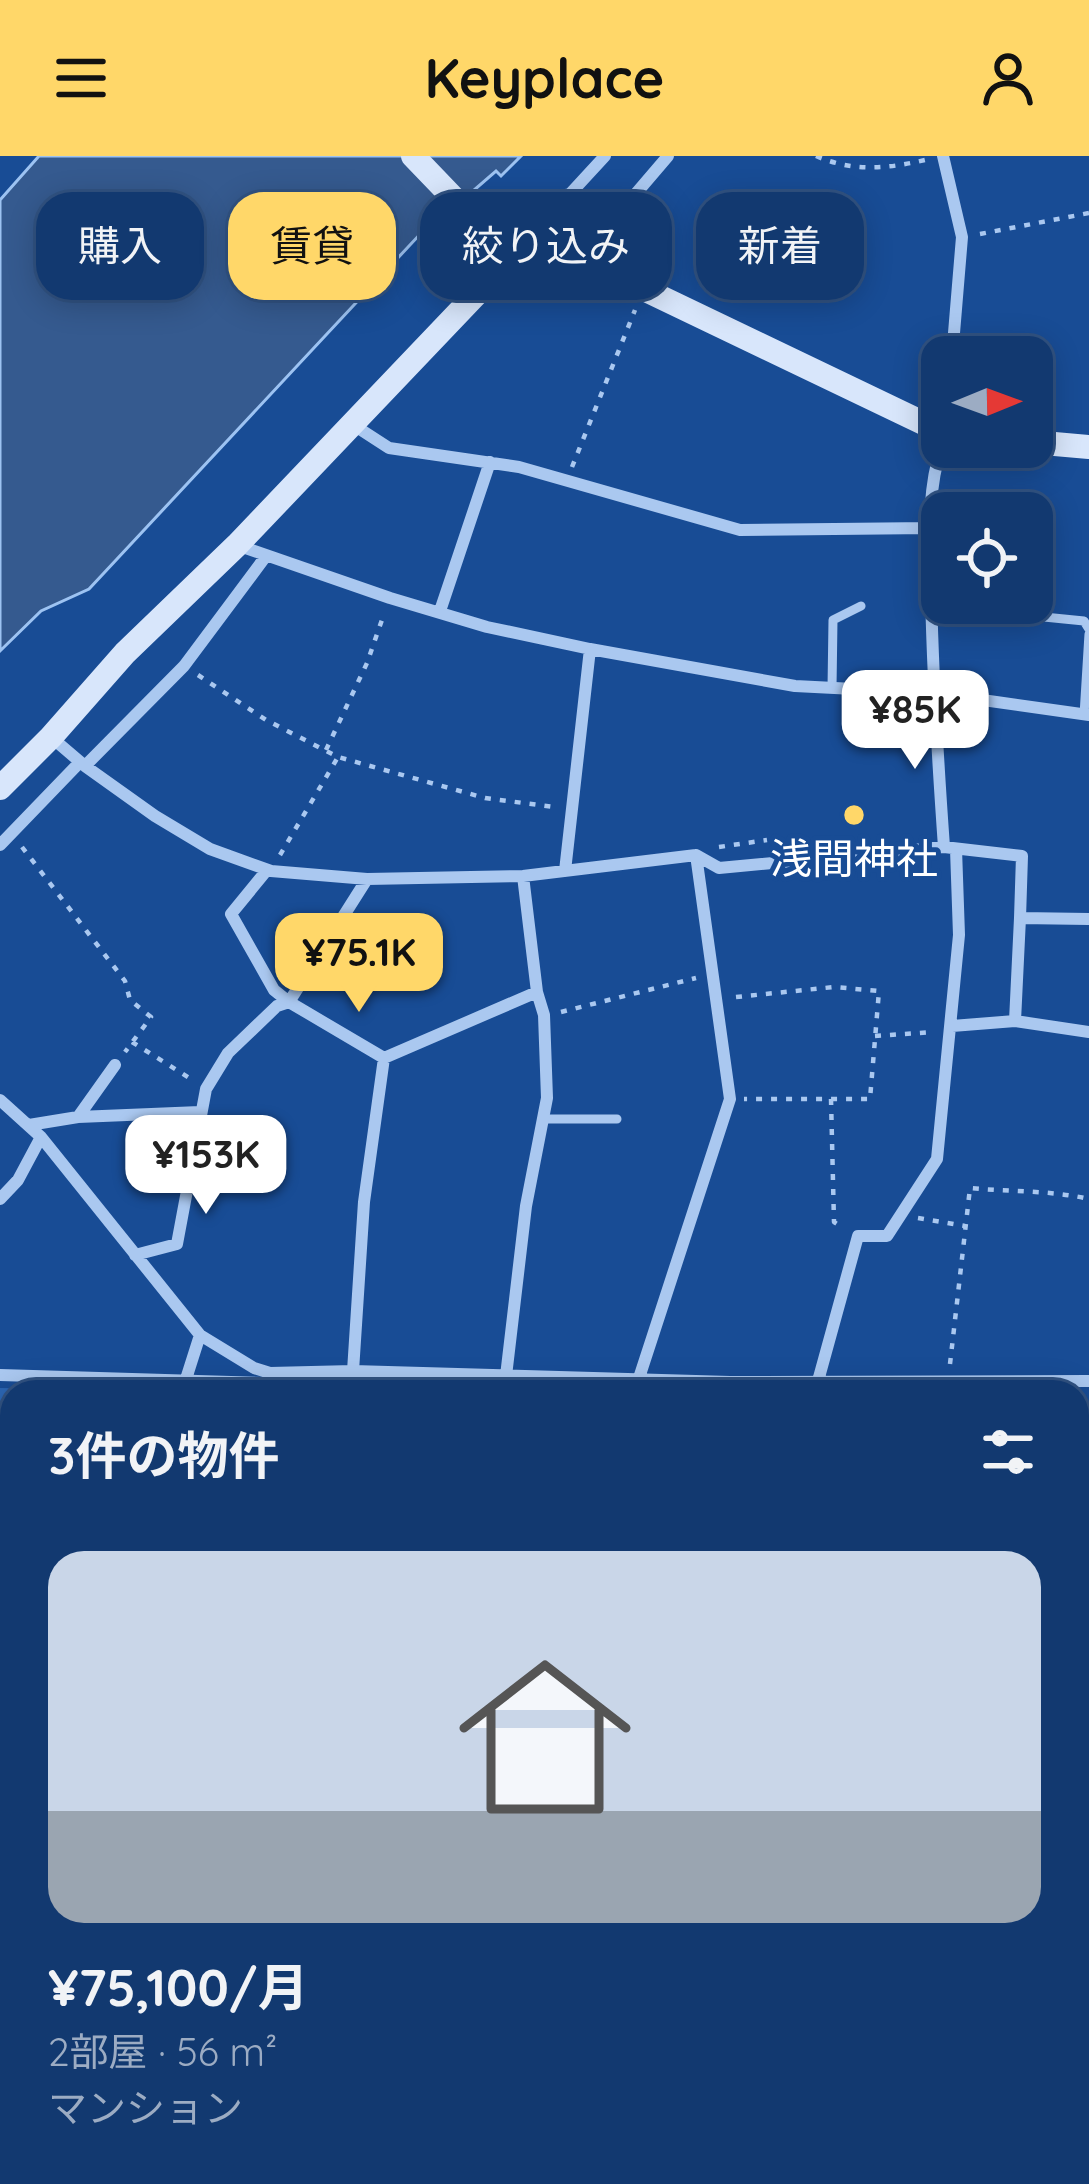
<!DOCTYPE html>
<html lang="ja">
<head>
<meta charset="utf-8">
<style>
  :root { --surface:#123970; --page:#1b4075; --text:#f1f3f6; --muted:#9cacc3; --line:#315383; --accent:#ffd769 }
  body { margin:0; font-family:Quicksand,"Noto Sans JP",sans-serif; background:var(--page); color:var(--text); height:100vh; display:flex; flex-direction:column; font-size:45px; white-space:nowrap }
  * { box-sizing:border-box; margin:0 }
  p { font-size:39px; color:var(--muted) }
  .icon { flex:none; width:66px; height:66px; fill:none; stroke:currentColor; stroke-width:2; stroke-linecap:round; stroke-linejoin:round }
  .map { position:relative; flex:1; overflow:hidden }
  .side { position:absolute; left:0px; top:1224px; width:1089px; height:804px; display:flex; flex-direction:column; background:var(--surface); border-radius:36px 36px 0 0; box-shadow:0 6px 30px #0003,0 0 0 3px var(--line) }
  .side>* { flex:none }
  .hud { position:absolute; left:36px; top:36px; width:1017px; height:108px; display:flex; gap:24px }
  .needle { width:78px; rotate:89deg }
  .tools { position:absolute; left:921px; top:180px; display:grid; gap:24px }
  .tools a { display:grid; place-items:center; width:132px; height:132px; border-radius:24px; background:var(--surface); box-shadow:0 6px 30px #0003,0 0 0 3px var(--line); font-size:60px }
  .price { position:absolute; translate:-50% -102px; padding:0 27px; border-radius:24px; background:#fff; color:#222; font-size:39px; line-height:78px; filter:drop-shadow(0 3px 6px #0008) }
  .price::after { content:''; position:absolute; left:50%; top:72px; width:36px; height:27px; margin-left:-18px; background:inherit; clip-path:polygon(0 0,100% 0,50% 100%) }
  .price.selected { background:var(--accent); color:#111 }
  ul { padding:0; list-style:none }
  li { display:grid; align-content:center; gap:24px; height:636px; padding:0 48px }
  li span { display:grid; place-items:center; height:372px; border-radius:36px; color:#555 }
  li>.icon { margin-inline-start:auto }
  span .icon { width:216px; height:216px; fill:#fffc; stroke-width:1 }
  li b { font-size:51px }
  h2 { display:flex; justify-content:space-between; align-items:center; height:144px; padding:0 48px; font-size:51px }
  .tag { padding:0 42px; border-radius:36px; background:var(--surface); box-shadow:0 6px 30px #0003,0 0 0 3px var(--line); font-size:42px; line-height:108px }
  .tag.selected { background:var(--accent); color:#111 }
  header { display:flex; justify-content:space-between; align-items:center; height:156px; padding:0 48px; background:var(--accent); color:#111; font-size:54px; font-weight:700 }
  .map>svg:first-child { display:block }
</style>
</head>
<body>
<header><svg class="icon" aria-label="menu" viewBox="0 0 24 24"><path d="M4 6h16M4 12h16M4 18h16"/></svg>Keyplace<svg class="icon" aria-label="person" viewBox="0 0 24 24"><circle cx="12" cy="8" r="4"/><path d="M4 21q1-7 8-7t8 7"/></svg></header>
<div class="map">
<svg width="1089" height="2028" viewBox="0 0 1089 2028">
  <rect width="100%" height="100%" fill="#184c95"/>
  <path fill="#2c66b3" d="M 338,1225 L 714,1236 L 392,1236 L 338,1228 Z
    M 0,1232 L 179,1235 L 179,1236 L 12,1236 L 12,1290 L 0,1289 Z
    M 1077,1871 L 1089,1871 L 1089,2028 L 0,2028 L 0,1877 L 12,1877 L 12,2016 L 1077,2016 Z"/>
  <path fill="#355a8f" stroke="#9dc3f2" stroke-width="3" d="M 39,0 L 521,0 L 501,20 L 496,15 L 451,54 L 423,75 L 89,433 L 41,455 L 0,495 L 0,44 Z
    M 0,1382 L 12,1382 L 12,1877 L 0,1877 Z
    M 1077,1405 L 1089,1405 L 1089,1871 L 1077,1871 Z"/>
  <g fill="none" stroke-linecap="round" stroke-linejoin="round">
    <path stroke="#aac8f0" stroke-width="4.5" stroke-dasharray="6 9" stroke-linecap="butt" d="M 816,0 C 853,16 886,13 925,4
      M 980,78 L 1089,57
      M 572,311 L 635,154
      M 198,519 L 266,564 L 338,601 L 485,642 L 554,651
      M 326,594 L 367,507 L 384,458
      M 22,691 L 125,825 L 130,844 L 151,861 L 125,896
      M 719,691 L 767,684
      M 280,699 L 338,601
      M 736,841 L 834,831 L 879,835 L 870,943 L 744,943
      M 561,856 L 696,822
      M 875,880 L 933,876
      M 132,886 L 191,923
      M 831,943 L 834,1066 L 842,1071
      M 918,1062 L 965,1070
      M 950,1208 L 970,1032 C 1010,1036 1050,1034 1089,1043"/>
    <path stroke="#aac8f0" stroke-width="9" d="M 1044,461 L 1084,465 L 1089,473
      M 832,532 L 833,464 L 861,450
      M 1084,559 L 1089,478
      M 543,963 L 617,963"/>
    <path stroke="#aac8f0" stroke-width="12" d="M 943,0 L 962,81 L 952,201
      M 569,38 L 594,55 L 609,59 L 627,48 L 668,0
      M 522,90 L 605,0
      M 352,268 L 389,292 L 519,311 L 740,374 L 930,372
      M 942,289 C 926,337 930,387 931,438 C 933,523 938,607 944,691
      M 237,389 L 390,442 L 487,471 L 590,493 L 795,530 L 933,537 L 1089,559
      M 440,455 L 490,306
      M 51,581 L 85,610 L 155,660 L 210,693 L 271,715 L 367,723 L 523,720 L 696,699 L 719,712 L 944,691 L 1022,700 L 1020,762 L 1089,763
      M 85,610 L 184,510 L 266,400
      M 0,689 L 80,606
      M 267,714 L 231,758 L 274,834 L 289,846 L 384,902 L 537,836
      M 565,715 L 590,493
      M 1015,865 L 1020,762
      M 952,870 L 1015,865 L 1089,876
      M 0,944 L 41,981 L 200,1179 L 254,1212 L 270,1217 L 353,1215 L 730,1226 L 1089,1225
      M 78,961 L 115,909
      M 29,969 L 78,961 L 200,956
      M 0,1043 L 18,1024 L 41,981
      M 135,1099 L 177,1088 L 206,933 L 228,897 L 277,850 L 289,846 L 367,723
      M 353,1215 L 364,1046 L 384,902
      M 0,1219 L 299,1228
      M 506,1220 L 526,1050 L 547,942 L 544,859 L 537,836 L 523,720
      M 639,1222 L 730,943 L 696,699
      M 186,1223 L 200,1179
      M 818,1225 L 858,1080 L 887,1080 L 937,1003 L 959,779 L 956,693
      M 295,1226 L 353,1236
      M 1077,1267 L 1089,1266
      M 0,1299 L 12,1299
      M 1077,1318 L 1089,1318"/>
    <path stroke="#d8e6fb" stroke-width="24" d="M 413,0 L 487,77 L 629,126 L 942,276
      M 1032,286 L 1089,291
      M 0,632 L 51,581 L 125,497 L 237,389 L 522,90"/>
  </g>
  <circle fill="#ffd769" stroke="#184c95" stroke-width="4.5" cx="854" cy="659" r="12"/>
  <g text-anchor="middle" stroke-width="10" stroke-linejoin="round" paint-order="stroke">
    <g font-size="42" fill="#fff" stroke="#184c95">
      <text x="854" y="718">浅間神社</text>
    </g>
  </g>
</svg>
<div class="tools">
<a><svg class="needle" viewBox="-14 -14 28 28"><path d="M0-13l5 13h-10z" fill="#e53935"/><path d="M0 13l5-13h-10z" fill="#9cacc3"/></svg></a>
<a><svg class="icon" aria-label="locate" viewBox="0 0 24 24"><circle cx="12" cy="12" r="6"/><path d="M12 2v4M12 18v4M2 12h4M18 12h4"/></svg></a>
</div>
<b class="price" style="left:915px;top:616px">¥85K</b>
<b class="price selected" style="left:359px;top:859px">¥75.1K</b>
<b class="price" style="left:206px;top:1061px">¥153K</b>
<div class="hud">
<a class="tag">購入</a>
<a class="tag selected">賃貸</a>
<a class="tag">絞り込み</a>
<a class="tag">新着</a>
</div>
<section class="side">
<h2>3件の物件<svg class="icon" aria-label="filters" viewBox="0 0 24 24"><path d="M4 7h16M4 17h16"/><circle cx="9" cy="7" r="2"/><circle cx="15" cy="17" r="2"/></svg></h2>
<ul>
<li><span style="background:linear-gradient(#c9d6e8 70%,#9aa5b1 0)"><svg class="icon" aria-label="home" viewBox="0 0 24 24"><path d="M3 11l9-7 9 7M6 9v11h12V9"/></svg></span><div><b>¥75,100/月</b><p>2部屋 · 56 m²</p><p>マンション</p></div></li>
</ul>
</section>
</div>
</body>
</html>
